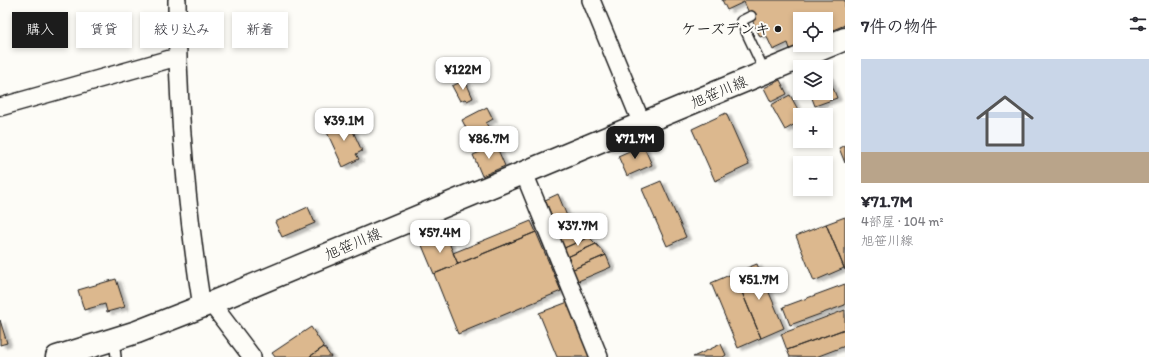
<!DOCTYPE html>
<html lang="ja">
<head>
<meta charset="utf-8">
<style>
  :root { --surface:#fff; --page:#f7f7f7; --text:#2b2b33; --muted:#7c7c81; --line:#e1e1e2; --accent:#1c1c1c }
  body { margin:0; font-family:Itim,"Klee One",sans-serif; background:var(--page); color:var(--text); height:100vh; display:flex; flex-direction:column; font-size:15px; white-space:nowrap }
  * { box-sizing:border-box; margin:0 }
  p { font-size:13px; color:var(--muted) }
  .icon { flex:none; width:22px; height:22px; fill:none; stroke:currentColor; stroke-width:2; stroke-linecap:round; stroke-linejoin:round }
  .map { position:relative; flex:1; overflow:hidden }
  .drawer { display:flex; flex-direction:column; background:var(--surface); width:320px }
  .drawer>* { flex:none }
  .hud { position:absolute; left:12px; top:12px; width:380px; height:36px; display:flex; gap:8px }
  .controls { position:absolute; left:793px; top:12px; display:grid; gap:8px }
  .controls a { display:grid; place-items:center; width:40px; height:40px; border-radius:0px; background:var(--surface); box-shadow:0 2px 6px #0003; font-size:20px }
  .price { position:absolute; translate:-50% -34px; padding:0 9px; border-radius:8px; background:#fff; color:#222; font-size:13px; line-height:26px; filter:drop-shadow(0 1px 2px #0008) }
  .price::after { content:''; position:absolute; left:50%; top:24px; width:12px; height:9px; margin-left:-6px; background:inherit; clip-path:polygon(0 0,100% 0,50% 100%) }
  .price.on { background:var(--accent); color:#fff }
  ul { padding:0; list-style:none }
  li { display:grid; align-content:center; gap:8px; height:212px; padding:0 16px }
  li+li { border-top:1px solid var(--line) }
  li span { display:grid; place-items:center; height:124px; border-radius:0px; color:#555 }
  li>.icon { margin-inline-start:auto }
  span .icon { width:72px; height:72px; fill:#fffc; stroke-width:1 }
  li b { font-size:17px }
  h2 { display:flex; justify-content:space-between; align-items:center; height:48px; padding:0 16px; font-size:17px }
  .tag { padding:0 14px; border-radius:0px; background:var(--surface); box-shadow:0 2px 6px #0003; font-size:14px; line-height:36px }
  .tag.on { background:var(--accent); color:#fff }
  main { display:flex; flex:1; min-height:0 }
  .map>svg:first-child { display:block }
</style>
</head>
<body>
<main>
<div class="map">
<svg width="845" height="357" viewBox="0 0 845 357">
  <defs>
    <filter id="shadow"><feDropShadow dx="4.5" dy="2.5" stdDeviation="1" flood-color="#0004"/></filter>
  </defs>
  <rect width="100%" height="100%" fill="#fdfcf7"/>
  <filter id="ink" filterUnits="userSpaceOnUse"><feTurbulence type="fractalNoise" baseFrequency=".025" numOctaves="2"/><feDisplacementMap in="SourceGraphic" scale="8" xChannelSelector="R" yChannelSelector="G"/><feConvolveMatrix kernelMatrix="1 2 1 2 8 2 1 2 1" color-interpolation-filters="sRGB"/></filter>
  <g filter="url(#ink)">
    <path fill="#dcb88e" stroke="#1c1c1c" filter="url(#shadow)" d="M 722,0 L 845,0 L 845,25 L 826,33 L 826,19 L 800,19 L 800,45 L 790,49 L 788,43 L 773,50 L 766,35 L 760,37 L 744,2 L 727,10 Z
      M 826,70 L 837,98 L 815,106 L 810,93 L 826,93 Z
      M 465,80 L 473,98 L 467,101 L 465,99 L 460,101 L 452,86 Z
      M 780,80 L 787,94 L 771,102 L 764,88 Z
      M 790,95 L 801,115 L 800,115 L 800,121 L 785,130 L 771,105 Z
      M 487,107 L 493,119 L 486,123 L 491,132 L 489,133 L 493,142 L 477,150 L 462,120 Z
      M 726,113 L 749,165 L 715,181 L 692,129 Z
      M 347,118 L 362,151 L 356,154 L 359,159 L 343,167 L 325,128 Z
      M 496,145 L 505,166 L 482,176 L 473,155 Z
      M 643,145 L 652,165 L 627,176 L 618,156 Z
      M 845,145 L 845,163 L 839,148 Z
      M 661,181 L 686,237 L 667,246 L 642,189 Z
      M 558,194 L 569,221 L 556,226 L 545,200 Z
      M 308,207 L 315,223 L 282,237 L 275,222 Z
      M 845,217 L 845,270 L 826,224 Z
      M 531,221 L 536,232 L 458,264 L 453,253 Z
      M 826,224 L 844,268 L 814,281 L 796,236 Z
      M 578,228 L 589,237 L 562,249 L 556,236 Z
      M 536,232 L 561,291 L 458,334 L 434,274 Z
      M 445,233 L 458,264 L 434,274 L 421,243 Z
      M 589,237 L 596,244 L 565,258 L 562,249 Z
      M 596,244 L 606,255 L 571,270 L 565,258 Z
      M 606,255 L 611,267 L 576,282 L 571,270 Z
      M 757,264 L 784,328 L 761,338 L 734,273 Z
      M 734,273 L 761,338 L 738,348 L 711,283 Z
      M 116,279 L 125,307 L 107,312 L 105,304 L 84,310 L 78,290 Z
      M 845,284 L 845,305 L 790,325 L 783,307 Z
      M 568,302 L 590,357 L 557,357 L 539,313 Z
      M 845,310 L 845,329 L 787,350 L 781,334 Z
      M 0,320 L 7,343 L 0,345 Z
      M 311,327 L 324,347 L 309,357 L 275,357 L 272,353 Z
      M 845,329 L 845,346 L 816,357 L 790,357 L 787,350 Z
      M 721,344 L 726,355 L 723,357 L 693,357 Z
      M 324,347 L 331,357 L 309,357 Z"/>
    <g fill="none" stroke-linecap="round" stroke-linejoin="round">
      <defs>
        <path id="lane" d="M 751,16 L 741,21 L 765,72
          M 114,339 L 116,357"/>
        <path id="street" d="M 177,0 C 177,102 186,205 202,307
          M 591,0 L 642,124
          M 0,107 L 177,57
          M 524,173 L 599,357
          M 211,303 L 252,357"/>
        <path id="secondary" d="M 57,357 L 137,332 L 211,303 L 845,39"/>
      </defs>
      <use href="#lane" stroke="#1c1c1c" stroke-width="12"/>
      <use href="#street" stroke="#1c1c1c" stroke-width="20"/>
      <use href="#secondary" stroke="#1c1c1c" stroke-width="25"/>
      <use href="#lane" stroke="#fdfcf7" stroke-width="9"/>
      <use href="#street" stroke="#fdfcf7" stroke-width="17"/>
      <use href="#secondary" stroke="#fdfcf7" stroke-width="22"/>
    </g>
  </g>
  <circle fill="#1c1c1c" stroke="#fdfcf7" stroke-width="1.5" cx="778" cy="29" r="4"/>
  <g text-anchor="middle" stroke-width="4" stroke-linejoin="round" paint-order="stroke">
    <g font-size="15" font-weight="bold" fill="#1c1c1c" stroke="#fdfcf7" text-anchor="end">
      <text x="770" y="34">ケーズデンキ</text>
    </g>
    <g font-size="15" fill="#1c1c1c" stroke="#fdfcf7">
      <text transform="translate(719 92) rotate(-23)" y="5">旭笹川線</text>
      <text transform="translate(353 244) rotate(-23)" y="5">旭笹川線</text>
    </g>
  </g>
</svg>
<div class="controls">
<a><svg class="icon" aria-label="locate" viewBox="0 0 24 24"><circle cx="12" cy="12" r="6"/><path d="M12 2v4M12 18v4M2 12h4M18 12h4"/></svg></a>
<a><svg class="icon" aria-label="layers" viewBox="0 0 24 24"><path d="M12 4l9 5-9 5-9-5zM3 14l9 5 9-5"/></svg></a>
<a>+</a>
<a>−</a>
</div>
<b class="price" style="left:463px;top:91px">¥122M</b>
<b class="price" style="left:344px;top:142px">¥39.1M</b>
<b class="price" style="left:489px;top:160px">¥86.7M</b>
<b class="price on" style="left:635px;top:160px">¥71.7M</b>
<b class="price" style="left:578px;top:247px">¥37.7M</b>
<b class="price" style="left:440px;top:254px">¥57.4M</b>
<b class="price" style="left:759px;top:301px">¥51.7M</b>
<div class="hud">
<a class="tag on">購入</a>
<a class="tag">賃貸</a>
<a class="tag">絞り込み</a>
<a class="tag">新着</a>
</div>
</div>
<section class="drawer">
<h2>7件の物件<svg class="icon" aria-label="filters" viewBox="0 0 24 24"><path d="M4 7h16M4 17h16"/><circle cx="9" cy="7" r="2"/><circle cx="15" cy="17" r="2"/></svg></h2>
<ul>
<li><span style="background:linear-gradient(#c9d6e8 75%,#b9a48a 0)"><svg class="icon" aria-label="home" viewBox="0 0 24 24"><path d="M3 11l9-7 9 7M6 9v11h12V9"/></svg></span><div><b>¥71.7M</b><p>4部屋 · 104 m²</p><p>旭笹川線</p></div></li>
</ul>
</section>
</main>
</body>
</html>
